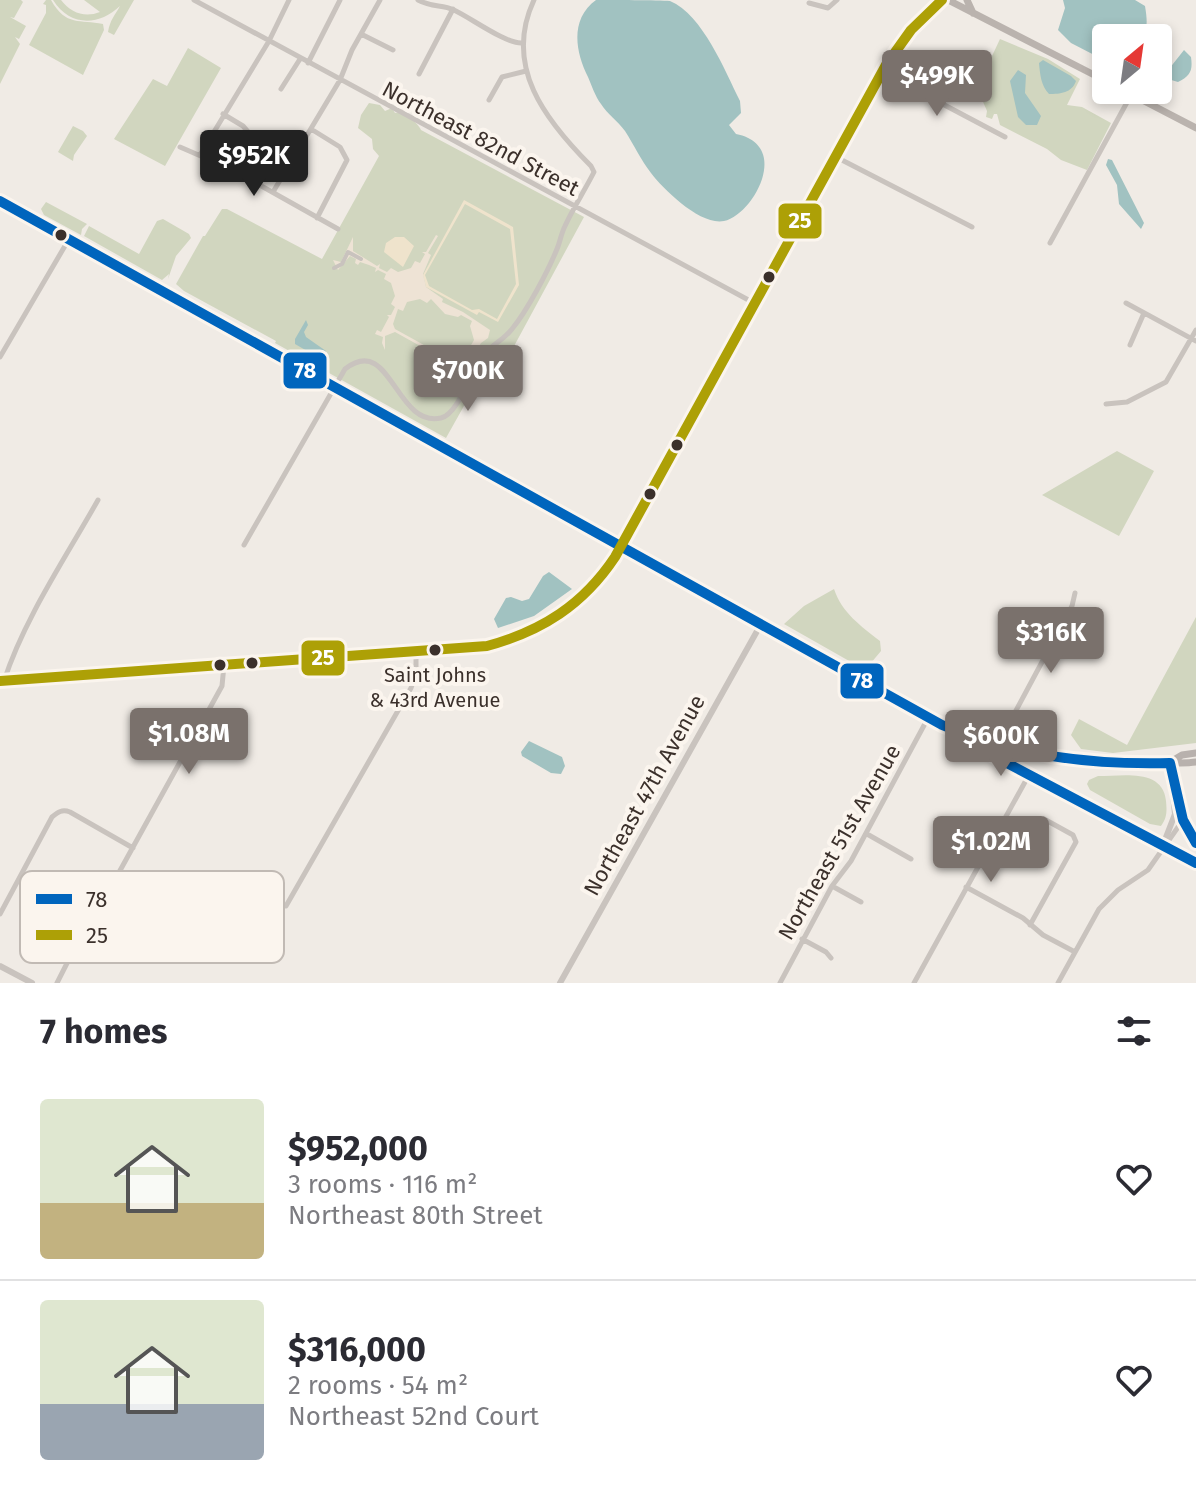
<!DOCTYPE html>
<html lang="en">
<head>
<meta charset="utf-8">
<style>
  :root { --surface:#fff; --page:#f2f2f3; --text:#2b2b33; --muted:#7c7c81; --line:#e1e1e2; --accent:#7a716c }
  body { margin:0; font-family:"Fira Sans",sans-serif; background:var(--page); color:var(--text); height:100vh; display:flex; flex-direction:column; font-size:30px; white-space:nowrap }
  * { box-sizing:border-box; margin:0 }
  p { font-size:26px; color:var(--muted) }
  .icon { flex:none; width:44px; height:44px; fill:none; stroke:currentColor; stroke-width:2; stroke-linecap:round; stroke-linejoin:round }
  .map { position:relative; height:983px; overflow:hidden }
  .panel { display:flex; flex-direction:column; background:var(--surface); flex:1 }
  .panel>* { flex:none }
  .needle { width:52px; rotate:29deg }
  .controls { position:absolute; left:1092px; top:24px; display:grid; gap:16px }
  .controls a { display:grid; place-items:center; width:80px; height:80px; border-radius:8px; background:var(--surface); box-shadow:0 4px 12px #0003; font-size:40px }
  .price { position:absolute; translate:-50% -68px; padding:0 18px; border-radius:8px; background:var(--accent); color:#fff; font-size:26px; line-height:52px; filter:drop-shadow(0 2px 4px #0008) }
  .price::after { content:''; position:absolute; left:50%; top:48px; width:24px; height:18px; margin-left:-12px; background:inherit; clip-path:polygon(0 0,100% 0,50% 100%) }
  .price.active { background:#222; color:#fff }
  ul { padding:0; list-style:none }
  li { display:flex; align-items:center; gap:24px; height:200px; padding:0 40px }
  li+li { border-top:2px solid var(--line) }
  li span { display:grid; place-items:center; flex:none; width:224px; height:160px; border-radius:8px; color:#555 }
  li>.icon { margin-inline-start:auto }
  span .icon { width:96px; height:96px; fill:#fffc; stroke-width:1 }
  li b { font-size:34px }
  h2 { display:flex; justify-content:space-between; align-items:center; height:96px; padding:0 40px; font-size:34px }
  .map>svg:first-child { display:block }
</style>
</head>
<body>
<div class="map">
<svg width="1196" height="983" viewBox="0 0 1196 983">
  <rect width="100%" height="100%" fill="#f0ebe5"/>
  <path fill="#d1d6bf" d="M 0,0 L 21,0 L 23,2 L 14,18 L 10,17 L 26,26 L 19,39 L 15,37 L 20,44 L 0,84 Z
    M 46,0 L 51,0 C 66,27 80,19 103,24 L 104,30 L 83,75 L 29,45 L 46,13 L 46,5 L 43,4 Z
    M 53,0 L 61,0 C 71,13 85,18 100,12 L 84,0 L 134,0 L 114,35 L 108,32 C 110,20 115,15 120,6 C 99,26 70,27 53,0 Z
    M 1000,39 L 1048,59 L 1080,79 L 1067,105 L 1082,107 L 1111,123 L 1087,170 L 1061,160 L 1047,149 L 1000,125 L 997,114 L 994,114 L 992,119 L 986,117 L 987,111 L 977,88 Z
    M 188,48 L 221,68 L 165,166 L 114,139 L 153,79 L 167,86 Z
    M 369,103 L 380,105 L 385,111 L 392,108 L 395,113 C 402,111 418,122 421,130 L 584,217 L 507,359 L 493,354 L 446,438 L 275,343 L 276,341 L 184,291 L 176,284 L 203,236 L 205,236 L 222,209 L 227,209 L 322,259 L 379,156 L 373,149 L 372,139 L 358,128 L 361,115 Z
    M 73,126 L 83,131 L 87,136 L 74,155 L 73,161 L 58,152 Z
    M 46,202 L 87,224 L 82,229 L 81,235 L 44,215 L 41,209 Z
    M 163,219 L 189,234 L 191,238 L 176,256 L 168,279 L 169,274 L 162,280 L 84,236 L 89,226 L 139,254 L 157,221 Z
    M 1117,451 L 1154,471 L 1119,536 L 1042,495 Z
    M 834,589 C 842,613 861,626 880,641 L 881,651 L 865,670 L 784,624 L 804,606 Z
    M 1196,617 L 1196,743 L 1113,753 L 1081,749 L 1071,735 L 1079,719 L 1127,745 Z
    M 1098,776 C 1123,776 1163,768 1166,801 C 1167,811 1167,818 1161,826 L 1150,824 L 1090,790 L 1087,784 L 1089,780 Z"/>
  <path fill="#efe3cc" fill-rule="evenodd" d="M 464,200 L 513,227 L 519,285 L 498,322 L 479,312 L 477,315 L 426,287 L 423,275 ZM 465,204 L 510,229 L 516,284 L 497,319 L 479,309 L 472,310 L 429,286 L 425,275 Z
    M 395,237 L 404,237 L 414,246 L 403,267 L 384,252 L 386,243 Z"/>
  <path fill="#eee3d5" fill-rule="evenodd" d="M 436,235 L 438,236 L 428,253 L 431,255 L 423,274 L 426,287 L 443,299 L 442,302 L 463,312 L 490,330 L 488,338 L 481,343 L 468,365 L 470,369 L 458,367 L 395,332 L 385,336 L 385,350 L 382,343 L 383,337 L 375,334 L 377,330 L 381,332 L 389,317 L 387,315 L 391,315 L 395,307 L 391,304 L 395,296 L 391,283 L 384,279 L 386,274 L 378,270 L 375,272 L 376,268 L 369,265 L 360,262 L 358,265 L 355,263 L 356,259 L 350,256 L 338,270 L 333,260 L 341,262 L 353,237 L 353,251 L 377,266 L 380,264 L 379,268 L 387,272 L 391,268 L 398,272 L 411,268 L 415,261 L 420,263 L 425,254 L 422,252 L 426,252 ZM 420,299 L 427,303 L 431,299 L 445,314 L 458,317 L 461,315 L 472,321 L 470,326 L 474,340 L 470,347 L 474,351 L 471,355 L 469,354 L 470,357 L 465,365 L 460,365 L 395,329 L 393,324 L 398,309 L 403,311 L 407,302 Z"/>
  <path fill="#a1c2c1" d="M 596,0 C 612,0 658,0 670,1 C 703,15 725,71 740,101 L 741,113 L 729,125 L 736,134 C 792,145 753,215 724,221 C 701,226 664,190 651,173 C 641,160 634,145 625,131 C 618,121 607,114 601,104 C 595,96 592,86 588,77 C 575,51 570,19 596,0 Z
    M 1063,0 L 1135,0 L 1145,6 C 1154,58 1125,19 1100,45 L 1102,59 L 1071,43 L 1058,30 L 1065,8 Z
    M 1184,50 L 1191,57 C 1193,71 1190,76 1178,82 L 1168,79 L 1169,69 Z
    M 1043,60 L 1071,76 L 1076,81 C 1072,93 1060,94 1049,94 C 1041,86 1040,74 1039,63 Z
    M 1018,70 L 1026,75 L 1025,93 L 1041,116 L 1037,125 L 1026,125 L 1018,117 L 1010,81 Z
    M 1108,159 L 1112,160 L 1144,223 L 1141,229 L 1119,204 L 1117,185 L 1106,165 Z
    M 306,320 L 308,325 L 304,332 L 306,337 L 326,351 L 324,356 L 314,355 L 295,344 L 295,339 Z
    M 549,572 L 572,589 L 534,616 L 498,628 L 494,619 L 506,598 L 511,597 L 522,601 L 529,599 L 543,576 Z
    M 529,741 L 562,757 L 565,766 L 561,774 L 551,773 L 522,756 L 521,752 Z"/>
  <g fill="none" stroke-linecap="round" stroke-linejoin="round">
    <path stroke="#c9c3be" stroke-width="4" d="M 334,268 L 342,264 L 348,252 L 361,259"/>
    <path stroke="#c9c3be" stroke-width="5" d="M 194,0 L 754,303
      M 418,0 C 433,8 442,4 454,10 C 471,18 506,44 522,43
      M 809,3 L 828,8 L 837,0
      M 361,34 L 393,50
      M 308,63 L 340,0
      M 882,72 L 1005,137
      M 419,74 L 453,9
      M 281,89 L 300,59
      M 489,100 L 502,77 L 526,71
      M 223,114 L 243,126 L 249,133
      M 311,129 L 340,147 L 347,160 L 317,218
      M 180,147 L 233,170 L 338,229
      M 200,155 L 269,41 L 289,0
      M 836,157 L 972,227
      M 273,192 L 340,80 L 352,50 L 380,0
      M 1050,243 L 1131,95
      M 1126,303 L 1196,341
      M 1130,345 L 1144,313
      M 0,357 L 69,239
      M 1106,404 L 1127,402 L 1166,382 L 1196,330
      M 244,545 L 345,369 C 391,333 395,428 441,418 C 458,414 471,372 481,358 C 489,346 503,341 512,329 C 527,311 548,271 557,249 C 560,242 561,234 565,226 C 573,208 585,190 594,172 L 591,166 C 545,120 503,66 534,0
      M 4,681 C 24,619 66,557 98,500
      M 997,746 L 1072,606 L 1075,593
      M 867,834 L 911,859
      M 117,876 L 222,686 L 224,665
      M 832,886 L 861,902
      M 966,887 L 1023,918 L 1043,935 L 1075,952
      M 286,906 L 411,688 L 416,673 L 416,651
      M 0,914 L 52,817 C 58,812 62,809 70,812 L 133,848
      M 1030,925 L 1076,842 L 1073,835 L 1044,819
      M 802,939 L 826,952 L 831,958
      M 57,983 L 94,910
      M 780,983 L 832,886 L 851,861 L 928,718
      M 914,983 L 1025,782
      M 1058,983 L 1099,909 L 1118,890 L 1148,870 L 1183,820"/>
    <path stroke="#c9c3be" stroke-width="6" d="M 958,733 L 1029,776 L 1065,792 L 1196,863
      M 1170,763 L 1183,820 L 1196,843
      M 1163,845 L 1175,814 L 1170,768
      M 0,966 L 32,983
      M 560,983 L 761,624"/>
    <path stroke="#bab3ae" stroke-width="7" d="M 948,0 L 1106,81
      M 967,0 L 973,13
      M 1123,90 L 1196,128
      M 0,681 L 487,646 C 543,633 586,607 615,557 L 886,65 L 911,30 L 942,0"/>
    <path stroke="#b8b1ad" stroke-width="7" d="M 0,201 L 942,725 C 1011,757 1084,767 1159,763 C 1172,762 1183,764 1196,762
      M 1172,761 L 1182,755 L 1196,753"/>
    <defs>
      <path id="bus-1" d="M 0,201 L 942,725 C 1016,756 1090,765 1170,763 L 1183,820 L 1196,843
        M 988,753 L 1196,863"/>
      <path id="bus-2" d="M 0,681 L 487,646 C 542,631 583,605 615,557 L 886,65 L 911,30 L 942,0"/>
    </defs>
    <use href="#bus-1" stroke="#fbf5ee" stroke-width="16"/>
    <use href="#bus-2" stroke="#fbf5ee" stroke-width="16"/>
    <use href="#bus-1" stroke="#0065bd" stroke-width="10"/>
    <use href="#bus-2" stroke="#ada006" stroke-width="10"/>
  </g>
  <g fill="#3b302b" stroke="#fbf5ee" stroke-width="3">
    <circle cx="61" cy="235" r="7"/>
    <circle cx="769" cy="277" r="7"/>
    <circle cx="677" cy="445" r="7"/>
    <circle cx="650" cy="494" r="7"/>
    <circle cx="435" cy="650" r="7"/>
    <circle cx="252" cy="663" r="7"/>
    <circle cx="220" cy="665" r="7"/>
  </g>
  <g text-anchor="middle" stroke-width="8" stroke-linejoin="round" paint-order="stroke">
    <g font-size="20" fill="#3b302b" stroke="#fbf5ee">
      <text x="435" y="682">Saint Johns<tspan x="435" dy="25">&amp; 43rd Avenue</tspan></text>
    </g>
    <g font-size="22" fill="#3b302b" stroke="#fbf5ee">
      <text transform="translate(481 138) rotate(28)" y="8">Northeast 82nd Street</text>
      <text transform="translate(644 795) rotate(-61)" y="8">Northeast 47th Avenue</text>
      <text transform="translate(839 842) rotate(-60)" y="8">Northeast 51st Avenue</text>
    </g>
  </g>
  <rect x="20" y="871" width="264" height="92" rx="12" fill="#fbf5ee" stroke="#c1bab4" stroke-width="2"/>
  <rect x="36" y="894" width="36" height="10" fill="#0065bd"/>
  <rect x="36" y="930" width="36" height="10" fill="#ada006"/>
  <g font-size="22" fill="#3b302b">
    <text x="86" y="907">78</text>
    <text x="86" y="943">25</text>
  </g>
  <g stroke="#fbf5ee" stroke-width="3">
    <rect x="777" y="202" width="46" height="38" rx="8" fill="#ada006"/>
    <rect x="282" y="351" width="46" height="39" rx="8" fill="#0065bd"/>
    <rect x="300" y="639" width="46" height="38" rx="8" fill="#ada006"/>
    <rect x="839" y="662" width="46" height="38" rx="8" fill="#0065bd"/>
  </g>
  <g font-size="22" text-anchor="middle" font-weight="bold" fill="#fff">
    <text x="800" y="228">25</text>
    <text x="305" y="378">78</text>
    <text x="323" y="665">25</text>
    <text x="862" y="688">78</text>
  </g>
</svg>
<div class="controls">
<a><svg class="needle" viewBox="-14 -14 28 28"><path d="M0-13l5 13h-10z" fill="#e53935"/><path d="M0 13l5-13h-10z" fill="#7c7c81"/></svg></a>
</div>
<b class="price" style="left:937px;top:118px">$499K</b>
<b class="price active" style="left:254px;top:198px">$952K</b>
<b class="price" style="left:468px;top:413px">$700K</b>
<b class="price" style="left:1051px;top:675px">$316K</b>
<b class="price" style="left:189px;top:776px">$1.08M</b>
<b class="price" style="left:1001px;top:778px">$600K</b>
<b class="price" style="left:991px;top:884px">$1.02M</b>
</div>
<section class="panel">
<h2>7 homes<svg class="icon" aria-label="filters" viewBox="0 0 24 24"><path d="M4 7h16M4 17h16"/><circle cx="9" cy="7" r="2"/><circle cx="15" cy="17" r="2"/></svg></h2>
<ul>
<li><span style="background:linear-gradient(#dfe7d0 65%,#c2b280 0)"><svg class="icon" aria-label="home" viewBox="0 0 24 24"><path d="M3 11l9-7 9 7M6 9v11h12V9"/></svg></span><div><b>$952,000</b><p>3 rooms · 116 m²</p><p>Northeast 80th Street</p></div><svg class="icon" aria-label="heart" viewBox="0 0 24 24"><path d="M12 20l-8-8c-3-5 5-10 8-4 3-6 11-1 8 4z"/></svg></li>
<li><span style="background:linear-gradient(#dfe7d0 65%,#9aa5b1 0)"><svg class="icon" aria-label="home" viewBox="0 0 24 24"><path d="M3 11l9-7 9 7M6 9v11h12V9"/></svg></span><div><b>$316,000</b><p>2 rooms · 54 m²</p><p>Northeast 52nd Court</p></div><svg class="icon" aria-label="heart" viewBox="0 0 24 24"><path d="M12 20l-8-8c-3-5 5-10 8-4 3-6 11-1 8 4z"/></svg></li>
</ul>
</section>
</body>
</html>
